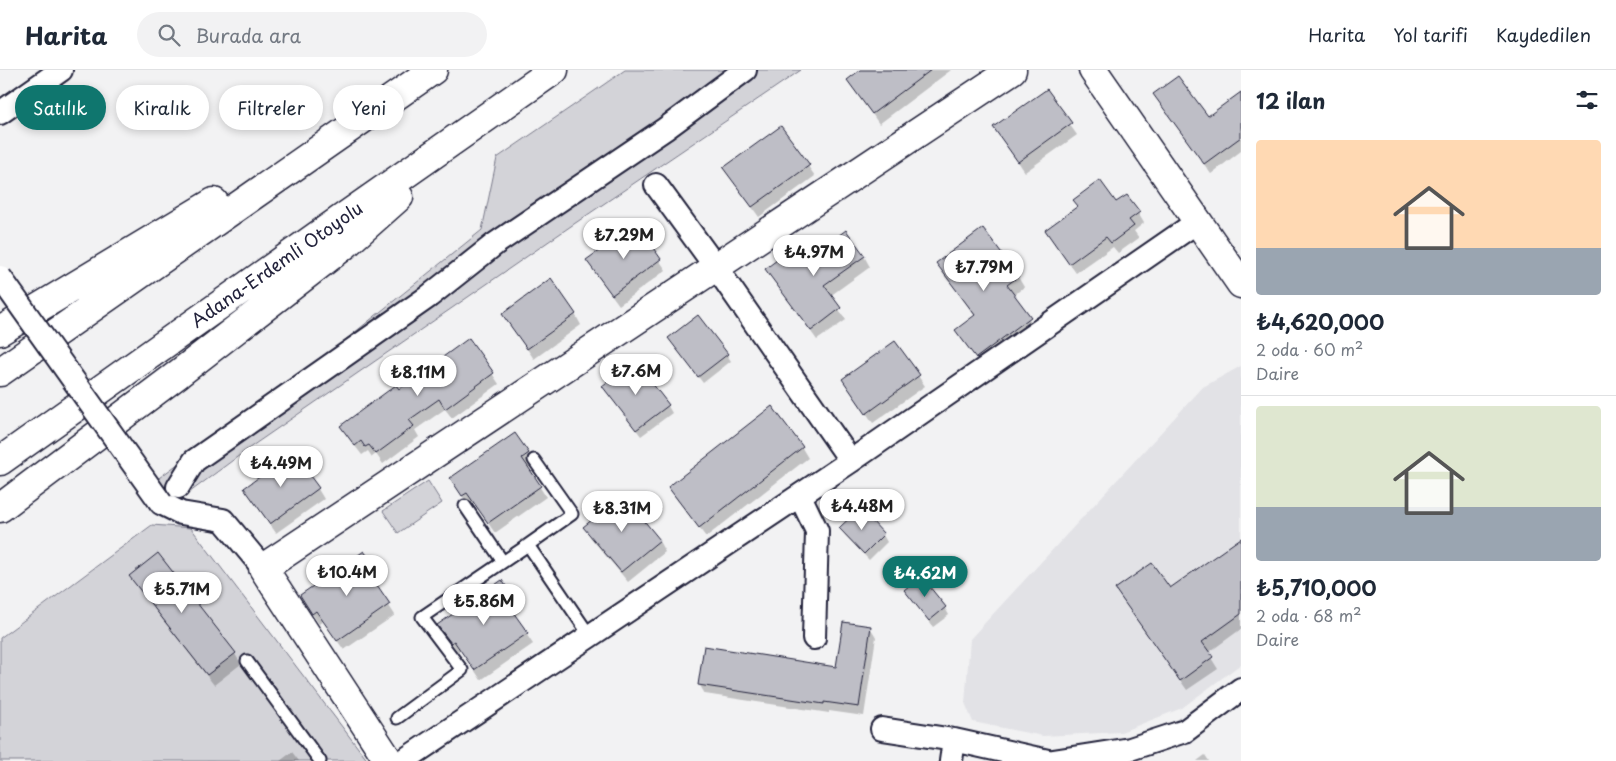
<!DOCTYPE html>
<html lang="tr">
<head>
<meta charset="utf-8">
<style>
  :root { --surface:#fff; --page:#f2f2f3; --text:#1f2937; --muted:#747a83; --line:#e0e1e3; --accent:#0f766e }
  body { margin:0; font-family:"Playpen Sans",sans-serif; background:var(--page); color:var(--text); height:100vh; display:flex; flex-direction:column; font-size:19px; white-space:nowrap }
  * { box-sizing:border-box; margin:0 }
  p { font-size:16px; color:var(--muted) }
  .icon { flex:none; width:28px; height:28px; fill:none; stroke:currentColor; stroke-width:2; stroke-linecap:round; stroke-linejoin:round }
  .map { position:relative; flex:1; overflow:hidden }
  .panel { display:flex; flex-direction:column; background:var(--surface); width:375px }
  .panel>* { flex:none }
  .banner { position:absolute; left:15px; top:15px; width:475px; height:45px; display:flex; gap:10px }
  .price { position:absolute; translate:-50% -42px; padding:0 11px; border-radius:18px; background:#fff; color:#222; font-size:16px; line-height:32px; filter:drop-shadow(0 1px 2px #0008) }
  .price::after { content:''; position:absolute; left:50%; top:30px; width:15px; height:11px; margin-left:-8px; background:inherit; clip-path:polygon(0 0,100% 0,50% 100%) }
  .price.current { background:var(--accent); color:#fff }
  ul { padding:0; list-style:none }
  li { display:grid; align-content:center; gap:10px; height:265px; padding:0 15px }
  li+li { border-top:1px solid var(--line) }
  li span { display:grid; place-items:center; height:155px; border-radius:5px; color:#555 }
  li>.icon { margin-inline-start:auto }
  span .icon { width:90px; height:90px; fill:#fffc; stroke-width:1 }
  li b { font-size:21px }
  h2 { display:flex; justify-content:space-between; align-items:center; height:60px; padding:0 15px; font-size:21px }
  .tag { padding:0 18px; border-radius:22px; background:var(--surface); box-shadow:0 2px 8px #0003; font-size:18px; line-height:45px }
  .tag.current { background:var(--accent); color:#fff }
  header { display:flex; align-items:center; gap:30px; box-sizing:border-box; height:70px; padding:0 25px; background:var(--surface); border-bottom:1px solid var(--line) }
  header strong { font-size:24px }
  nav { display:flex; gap:28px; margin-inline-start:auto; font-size:18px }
  .search { width:350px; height:45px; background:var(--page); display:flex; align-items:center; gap:12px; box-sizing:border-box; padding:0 18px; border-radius:28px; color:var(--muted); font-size:19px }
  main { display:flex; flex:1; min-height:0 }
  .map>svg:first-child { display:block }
</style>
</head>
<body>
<header>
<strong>Harita</strong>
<div class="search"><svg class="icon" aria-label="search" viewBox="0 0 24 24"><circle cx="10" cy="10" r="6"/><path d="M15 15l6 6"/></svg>Burada ara</div>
<nav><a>Harita</a><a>Yol tarifi</a><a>Kaydedilen</a></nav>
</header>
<main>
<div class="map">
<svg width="1241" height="691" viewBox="0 0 1241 691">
  <rect width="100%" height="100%" fill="#f2f2f3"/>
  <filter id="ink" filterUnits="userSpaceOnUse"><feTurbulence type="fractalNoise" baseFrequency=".02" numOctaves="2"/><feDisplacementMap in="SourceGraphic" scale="10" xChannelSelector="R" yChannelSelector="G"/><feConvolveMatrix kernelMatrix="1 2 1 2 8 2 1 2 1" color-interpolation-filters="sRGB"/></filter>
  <g filter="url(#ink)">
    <path fill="#e2e2e6" d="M 1241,296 L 1241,594 L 1182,638 L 1121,662 L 1043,666 L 973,652 L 965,633 L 970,569 L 1203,317 Z"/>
    <path fill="#d3d3d8" stroke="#7a7a8a" d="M 625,0 L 801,0 L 571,156 L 252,376 L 178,431 L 148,416 L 344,271 L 482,160 L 497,88 Z
      M 428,411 L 442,433 L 398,463 L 383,441 Z
      M 152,455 L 191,458 L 368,691 L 0,691 L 0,568 Z"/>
    <path fill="#0003" d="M 862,0 L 951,0 L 879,54 L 849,10 Z
      M 1046,21 L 1077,65 L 1025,102 L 995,58 Z
      M 1154,24 L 1208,48 L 1241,35 L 1241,81 L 1211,104 Z
      M 780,57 L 815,106 L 759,147 L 724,98 Z
      M 1074,130 L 1116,134 L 1138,143 L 1144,153 L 1134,161 L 1139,168 L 1118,183 L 1113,177 L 1076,203 L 1046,161 L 1079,137 Z
      M 636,156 L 666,200 L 619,235 L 594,201 Z
      M 864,186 L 870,197 L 830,226 L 846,250 L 817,270 L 773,209 L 807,191 Z
      M 944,203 L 1018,207 L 1024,217 L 1013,226 L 1036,259 L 983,297 L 963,270 L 975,246 Z
      M 503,244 L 575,244 L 581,255 L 534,289 Z
      M 469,269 L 499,314 L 452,348 L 445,339 L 415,360 L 419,367 L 383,394 L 376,384 L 372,387 L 368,381 L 362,385 L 348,367 Z
      M 895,272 L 925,316 L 873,353 L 844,310 Z
      M 674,275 L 727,285 L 731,291 L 703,313 Z
      M 608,323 L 668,336 L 672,343 L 641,366 Z
      M 772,338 L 802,378 L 808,388 L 706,467 L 675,427 L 669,417 Z
      M 528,383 L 534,394 L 528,398 L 546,427 L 495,463 L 474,433 L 469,436 L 451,409 Z
      M 245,419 L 318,419 L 324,429 L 276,463 Z
      M 623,426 L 659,471 L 665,482 L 628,512 L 591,468 L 585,457 Z
      M 860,440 L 883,465 L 887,472 L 869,490 L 845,465 L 841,458 Z
      M 1241,470 L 1241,559 L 1208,583 L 1218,599 L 1187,620 L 1123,530 L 1170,520 Z
      M 377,501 L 383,512 L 376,516 L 395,545 L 344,580 L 323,551 L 319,554 L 307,536 Z
      M 131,506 L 235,584 L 241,594 L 214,615 L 137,517 Z
      M 906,520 L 945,538 L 949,545 L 933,557 Z
      M 514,531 L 520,541 L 514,546 L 533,574 L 481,610 L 461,580 L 458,582 L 439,555 Z
      M 870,557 L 876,567 L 864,646 L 829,641 L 829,643 L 705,624 L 699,614 L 837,598 Z
      M 292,682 L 299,691 L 280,691 Z
      M 1205,685 L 1209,691 L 1197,691 Z"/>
    <path fill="#bebec6" stroke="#22223b" d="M 860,0 L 931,0 L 872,44 L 847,10 Z
      M 1178,6 L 1208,46 L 1241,22 L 1241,67 L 1204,94 L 1153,24 Z
      M 1047,19 L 1072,53 L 1018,92 L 993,57 Z
      M 781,56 L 810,95 L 752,137 L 723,98 Z
      M 1100,110 L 1116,132 L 1127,125 L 1140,142 L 1129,150 L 1134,156 L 1111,173 L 1106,167 L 1069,194 L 1045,160 L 1078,136 L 1073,130 Z
      M 636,154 L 661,189 L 612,225 L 586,190 Z
      M 983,158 L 1019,206 L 1007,215 L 1031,247 L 976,288 L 955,260 L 975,245 L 936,193 Z
      M 846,160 L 865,186 L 824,215 L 841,238 L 811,261 L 765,199 L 797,175 L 807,189 Z
      M 551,208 L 576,244 L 527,279 L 502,244 Z
      M 698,245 L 728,284 L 698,307 L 668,268 Z
      M 469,268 L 494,303 L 445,339 L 439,329 L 409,350 L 414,356 L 376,384 L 369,375 L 365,377 L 361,371 L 355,376 L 340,356 L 396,315 L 399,319 Z
      M 895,271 L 920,305 L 866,344 L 842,309 Z
      M 635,291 L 669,335 L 636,360 L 602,316 Z
      M 772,336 L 803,377 L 699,458 L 668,417 Z
      M 515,363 L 529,383 L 522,388 L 541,416 L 488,453 L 467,423 L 462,426 L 450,408 Z
      M 293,383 L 319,418 L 270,454 L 244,418 Z
      M 623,425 L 660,470 L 621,502 L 583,457 Z
      M 860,438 L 884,464 L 864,484 L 839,458 Z
      M 1241,468 L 1241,544 L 1202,572 L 1213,587 L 1180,611 L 1115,519 L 1152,493 L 1170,518 Z
      M 364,481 L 378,501 L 371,506 L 390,534 L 337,571 L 316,541 L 312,544 L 300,525 Z
      M 158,483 L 236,583 L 207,605 L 129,506 Z
      M 921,506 L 946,537 L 929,551 L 904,520 Z
      M 502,510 L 515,530 L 508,535 L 528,563 L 474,600 L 454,571 L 451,573 L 437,555 Z
      M 843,552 L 871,556 L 859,637 L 824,632 L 824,634 L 698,615 L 704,576 L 836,597 Z"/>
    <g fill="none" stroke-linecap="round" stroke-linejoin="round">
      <defs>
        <path id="lane" d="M 465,436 L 503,492
          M 528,475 L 572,444 L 534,390
          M 247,591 L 320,691
          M 397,648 L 462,600 L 422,547 L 528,475 L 590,566"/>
        <path id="street" d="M 0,43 L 61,0
          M 656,115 L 715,196 L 851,391
          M 178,417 L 194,391 L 428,227 L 495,174 L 665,59 L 745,0
          M 800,426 L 817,461 L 814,568
          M 161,433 L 181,443 L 223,450 L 263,498
          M 882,659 L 954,670 L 1048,691
          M 403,691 L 851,391 L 1197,152
          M 951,691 L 954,670
          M 1053,691 L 1130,679 L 1185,661 L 1241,619"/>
        <path id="secondary" d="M 1093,0 L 1241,214
          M 389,691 L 263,498 L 1012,0"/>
        <path id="highway" d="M 0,261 L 214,132
          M 0,302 L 433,0
          M 0,391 L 317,166 L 554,0
          M 0,438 L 177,305 L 345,175 L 399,127"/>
      </defs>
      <use href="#lane" stroke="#22223b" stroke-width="15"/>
      <use href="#street" stroke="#22223b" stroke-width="26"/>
      <use href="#secondary" stroke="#22223b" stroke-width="31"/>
      <use href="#highway" stroke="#22223b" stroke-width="31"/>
      <use href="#lane" stroke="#fff" stroke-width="11"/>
      <use href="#street" stroke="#fff" stroke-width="22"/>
      <use href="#secondary" stroke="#fff" stroke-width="28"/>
      <use href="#highway" stroke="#fff" stroke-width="28"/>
      <defs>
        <path id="street-bridge" d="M 0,207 L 161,433"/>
      </defs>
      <use href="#street-bridge" stroke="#22223b" stroke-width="26" stroke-linecap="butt"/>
      <use href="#street-bridge" stroke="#fff" stroke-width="22"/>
    </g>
  </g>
  <g text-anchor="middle" stroke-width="4.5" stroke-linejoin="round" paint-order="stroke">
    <g font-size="18" fill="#22223b" stroke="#fff">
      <text transform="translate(277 195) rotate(-35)" y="6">Adana-Erdemli Otoyolu</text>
    </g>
  </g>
</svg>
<b class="price" style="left:624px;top:190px">₺7.29M</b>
<b class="price" style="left:814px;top:207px">₺4.97M</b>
<b class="price" style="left:984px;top:222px">₺7.79M</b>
<b class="price" style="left:636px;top:326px">₺7.6M</b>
<b class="price" style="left:418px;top:327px">₺8.11M</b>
<b class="price" style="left:281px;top:418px">₺4.49M</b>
<b class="price" style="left:862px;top:461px">₺4.48M</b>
<b class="price" style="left:622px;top:463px">₺8.31M</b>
<b class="price" style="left:347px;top:527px">₺10.4M</b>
<b class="price current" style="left:925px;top:528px">₺4.62M</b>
<b class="price" style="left:182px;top:544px">₺5.71M</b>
<b class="price" style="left:484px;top:556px">₺5.86M</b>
<div class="banner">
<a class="tag current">Satılık</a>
<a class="tag">Kiralık</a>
<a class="tag">Filtreler</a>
<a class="tag">Yeni</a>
</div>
</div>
<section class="panel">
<h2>12 ilan<svg class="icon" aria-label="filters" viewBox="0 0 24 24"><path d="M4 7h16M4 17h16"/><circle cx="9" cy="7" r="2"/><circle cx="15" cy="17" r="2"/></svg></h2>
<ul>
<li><span style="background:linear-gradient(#ffd9b3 70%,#9aa5b1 0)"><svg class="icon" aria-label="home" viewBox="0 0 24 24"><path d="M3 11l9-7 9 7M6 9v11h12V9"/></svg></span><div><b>₺4,620,000</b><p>2 oda · 60 m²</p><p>Daire</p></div></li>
<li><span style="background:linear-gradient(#dfe7d0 65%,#9aa5b1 0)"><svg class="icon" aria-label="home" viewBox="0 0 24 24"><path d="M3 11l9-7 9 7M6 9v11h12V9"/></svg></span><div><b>₺5,710,000</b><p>2 oda · 68 m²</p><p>Daire</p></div></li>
</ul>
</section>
</main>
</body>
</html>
